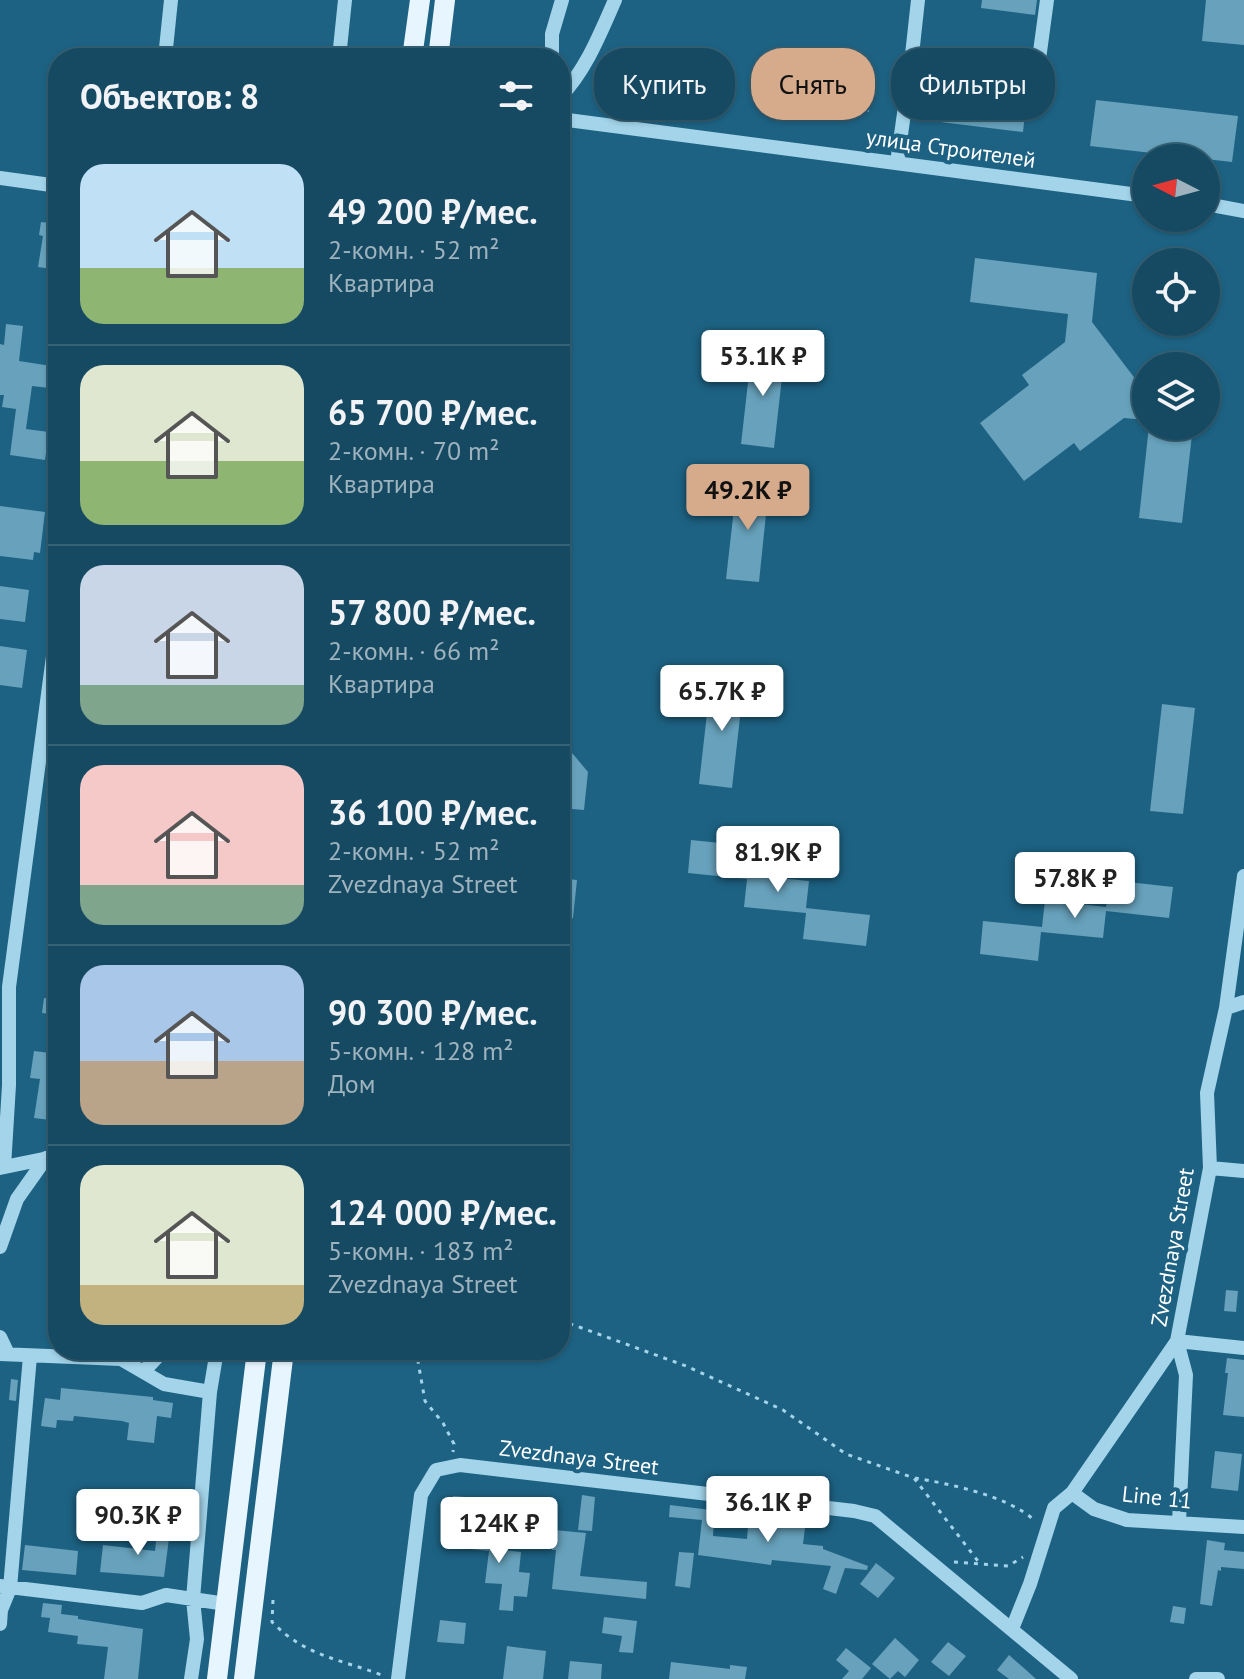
<!DOCTYPE html>
<html lang="ru">
<head>
<meta charset="utf-8">
<style>
  :root { --surface:#164a62; --page:#23546b; --text:#f1f3f6; --muted:#9eb3be; --line:#356277; --accent:#d6ab8b }
  body { margin:0; font-family:"PT Sans",sans-serif; background:var(--page); color:var(--text); height:100vh; display:flex; flex-direction:column; font-size:30px; white-space:nowrap }
  * { box-sizing:border-box; margin:0 }
  p { font-size:26px; color:var(--muted) }
  .icon { flex:none; width:44px; height:44px; fill:none; stroke:currentColor; stroke-width:2; stroke-linecap:round; stroke-linejoin:round }
  .map { position:relative; flex:1; overflow:hidden }
  .panel { position:absolute; left:48px; top:48px; width:522px; height:1312px; display:flex; flex-direction:column; background:var(--surface); border-radius:32px; box-shadow:0 2px 6px #0004,0 0 0 2px var(--line) }
  .panel>* { flex:none }
  .guide { position:absolute; left:594px; top:48px; width:530px; height:72px; display:flex; gap:16px }
  .needle { width:52px; rotate:276deg }
  .controls { position:absolute; left:1132px; top:144px; display:grid; gap:16px }
  .controls a { display:grid; place-items:center; width:88px; height:88px; border-radius:50%; background:var(--surface); box-shadow:0 2px 6px #0004,0 0 0 2px var(--line); font-size:40px }
  .price { position:absolute; translate:-50% -68px; padding:0 18px; border-radius:8px; background:#fff; color:#222; font-size:26px; line-height:52px; filter:drop-shadow(0 2px 4px #0008) }
  .price::after { content:''; position:absolute; left:50%; top:48px; width:24px; height:18px; margin-left:-12px; background:inherit; clip-path:polygon(0 0,100% 0,50% 100%) }
  .price.selected { background:var(--accent); color:#111 }
  ul { padding:0; list-style:none }
  li { display:flex; align-items:center; gap:24px; height:200px; padding:0 32px }
  li+li { border-top:2px solid var(--line) }
  li span { display:grid; place-items:center; flex:none; width:224px; height:160px; border-radius:24px; color:#555 }
  li>.icon { margin-inline-start:auto }
  span .icon { width:96px; height:96px; fill:#fffc; stroke-width:1 }
  li b { font-size:34px }
  h2 { display:flex; justify-content:space-between; align-items:center; height:96px; padding:0 32px; font-size:34px }
  .tag { padding:0 28px; border-radius:32px; background:var(--surface); box-shadow:0 2px 6px #0004,0 0 0 2px var(--line); font-size:28px; line-height:72px }
  .tag.selected { background:var(--accent); color:#111 }
  .map>svg:first-child { display:block }
</style>
</head>
<body>
<div class="map">
<svg width="1244" height="1679" viewBox="0 0 1244 1679">
  <rect width="100%" height="100%" fill="#1d6283"/>
  <path fill="#67a1bb" d="M 982,0 L 1037,0 L 1035,15 L 981,8 Z
    M 1206,0 L 1244,0 L 1244,45 L 1202,41 Z
    M 782,71 L 872,82 L 869,112 L 778,101 Z
    M 928,92 L 1026,104 L 1023,132 L 924,120 Z
    M 1096,100 L 1238,116 L 1232,162 L 1090,146 Z
    M 41,222 L 58,224 L 58,270 L 38,267 L 43,236 L 39,235 Z
    M 975,258 L 1097,273 L 1092,322 L 1146,393 L 1146,420 L 1124,418 L 1080,451 L 1074,443 L 1024,481 L 980,423 L 1029,385 L 1022,375 L 1065,342 L 1068,314 L 970,302 Z
    M 6,324 L 23,326 L 19,361 L 58,367 L 58,389 L 32,386 L 26,429 L 49,432 L 45,460 L 10,455 L 16,409 L 2,407 L 4,395 L 0,395 L 0,344 L 4,345 Z
    M 752,347 L 785,351 L 774,448 L 741,444 Z
    M 1149,426 L 1193,426 L 1182,523 L 1139,518 Z
    M 737,482 L 769,485 L 759,582 L 726,579 Z
    M 0,506 L 45,512 L 40,553 L 34,552 L 33,560 L 0,556 Z
    M 0,586 L 29,590 L 25,622 L 0,619 Z
    M 0,646 L 27,650 L 22,688 L 0,685 Z
    M 711,678 L 744,682 L 732,788 L 699,784 Z
    M 1162,704 L 1195,708 L 1183,814 L 1150,811 Z
    M 560,747 L 573,754 L 588,772 L 584,810 L 560,808 Z
    M 691,840 L 750,846 L 747,875 L 809,881 L 806,908 L 870,915 L 866,946 L 803,939 L 806,913 L 744,907 L 747,879 L 688,873 Z
    M 560,878 L 577,880 L 573,918 L 560,929 Z
    M 1110,880 L 1173,887 L 1169,918 L 1106,911 L 1103,938 L 1041,932 L 1038,961 L 980,954 L 983,921 L 1042,927 L 1045,900 L 1106,907 Z
    M 44,998 L 58,1000 L 58,1015 L 42,1013 Z
    M 34,1051 L 58,1054 L 58,1121 L 34,1118 L 40,1079 L 30,1078 Z
    M 1226,1290 L 1238,1291 L 1236,1312 L 1224,1311 Z
    M 1227,1358 L 1244,1360 L 1244,1417 L 1223,1415 L 1228,1373 L 1225,1373 Z
    M 11,1379 L 18,1380 L 16,1401 L 9,1400 Z
    M 61,1388 L 153,1397 L 153,1400 L 173,1403 L 171,1418 L 157,1416 L 154,1443 L 127,1440 L 129,1423 L 122,1421 L 74,1416 L 73,1421 L 57,1420 L 56,1428 L 41,1426 L 45,1398 L 60,1400 Z
    M 1215,1451 L 1242,1454 L 1238,1491 L 1211,1488 Z
    M 582,1495 L 595,1497 L 592,1531 L 578,1530 Z
    M 453,1496 L 465,1497 L 463,1518 L 451,1517 Z
    M 670,1505 L 711,1510 L 710,1520 L 714,1520 L 713,1536 L 747,1539 L 749,1514 L 806,1520 L 803,1544 L 823,1546 L 823,1549 L 868,1566 L 867,1570 L 845,1568 L 836,1594 L 823,1589 L 831,1566 L 772,1560 L 771,1565 L 698,1555 L 702,1520 L 669,1517 Z
    M 158,1522 L 171,1523 L 164,1577 L 100,1572 L 103,1545 L 155,1551 Z
    M 466,1522 L 492,1525 L 489,1548 L 521,1552 L 519,1572 L 530,1573 L 527,1597 L 514,1596 L 513,1611 L 499,1610 L 502,1584 L 485,1583 L 489,1551 L 463,1548 Z
    M 554,1530 L 586,1533 L 580,1576 L 647,1582 L 646,1599 L 552,1589 L 556,1550 L 552,1550 Z
    M 1207,1540 L 1225,1543 L 1224,1550 L 1244,1552 L 1244,1569 L 1221,1567 L 1221,1571 L 1218,1570 L 1212,1606 L 1200,1604 Z
    M 25,1545 L 78,1551 L 76,1575 L 22,1570 Z
    M 679,1552 L 694,1553 L 690,1588 L 675,1586 Z
    M 876,1563 L 895,1578 L 878,1598 L 860,1584 Z
    M 43,1603 L 62,1605 L 61,1614 L 78,1616 L 78,1619 L 143,1629 L 138,1679 L 104,1679 L 108,1647 L 77,1644 L 78,1636 L 48,1632 L 50,1618 L 41,1617 Z
    M 1173,1606 L 1186,1608 L 1184,1624 L 1170,1622 Z
    M 604,1617 L 637,1621 L 633,1653 L 619,1652 L 622,1636 L 602,1633 Z
    M 440,1620 L 466,1623 L 464,1644 L 437,1642 Z
    M 895,1638 L 919,1660 L 905,1677 L 898,1671 L 890,1679 L 872,1664 Z
    M 948,1642 L 966,1656 L 949,1676 L 931,1662 Z
    M 507,1646 L 546,1651 L 543,1679 L 503,1679 Z
    M 846,1648 L 871,1668 L 862,1679 L 842,1679 L 849,1671 L 836,1660 Z
    M 1009,1655 L 1025,1669 L 1036,1679 L 1009,1679 L 997,1670 Z
    M 570,1661 L 602,1664 L 601,1679 L 568,1679 Z
    M 671,1662 L 730,1669 L 730,1665 L 747,1667 L 745,1679 L 669,1679 Z"/>
  <g fill="none" stroke-linecap="round" stroke-linejoin="round">
    <path stroke="#a3d4ea" stroke-width="3" stroke-dasharray="4 6" stroke-linecap="butt" d="M 560,1320 L 686,1366 L 783,1410 L 846,1454 L 914,1478 L 981,1565
      M 416,1350 L 425,1401 L 443,1423 L 454,1444 L 453,1452
      M 915,1478 C 950,1484 1008,1496 1034,1520
      M 954,1562 L 1008,1566 L 1023,1557
      M 273,1600 L 272,1622 C 306,1657 341,1659 384,1676"/>
    <path stroke="#a3d4ea" stroke-width="14" d="M 918,0 L 911,64 L 1037,74 L 1047,0
      M 165,58 L 171,0
      M 339,58 L 345,0
      M 552,58 L 552,34 L 562,0
      M 560,97 C 586,70 600,34 615,0
      M 560,119 L 1146,196
      M 55,126 L 58,117
      M 897,163 L 911,64
      M 0,178 L 58,186
      M 1206,204 L 1244,211
      M 1226,1008 L 1244,1002
      M 4,1167 L 9,1085 L 9,987 L 58,619
      M 0,1168 L 58,1156
      M 1210,1168 L 1244,1171
      M 0,1247 L 17,1199 L 46,1158
      M 0,1337 L 8,1354
      M 0,1354 L 121,1359 L 164,1384 L 210,1392
      M 144,1371 L 164,1350
      M 1072,1493 L 1094,1509 L 1127,1520 L 1244,1527
      M 1179,1522 L 1186,1375 L 1177,1341 L 1244,1348
      M 0,1586 L 142,1603 L 166,1595 L 226,1604
      M 0,1624 L 1,1610 L 10,1588 L 30,1356
      M 1012,1629 L 1030,1584 L 1054,1508 L 1072,1493 L 1177,1341 L 1210,1168 L 1207,1093 L 1226,1008 L 1244,876
      M 191,1679 L 197,1639 L 193,1599 L 210,1392 L 217,1350
      M 398,1679 L 421,1495 L 436,1470 L 460,1465 L 854,1511 L 875,1516 L 1071,1679
      M 1196,1679 L 1218,1679"/>
    <path stroke="#e7f6fe" stroke-width="20" d="M 412,58 L 420,0
      M 438,58 L 445,0
      M 217,1679 L 257,1350
      M 244,1679 L 284,1350"/>
  </g>
  <g text-anchor="middle" stroke-width="8" stroke-linejoin="round" paint-order="stroke">
    <g font-size="22" fill="#fff" stroke="#1d6283">
      <text transform="translate(951 148) rotate(8)" y="8">улица Строителей</text>
      <text transform="translate(1172 1247) rotate(-80)" y="8">Zvezdnaya Street</text>
      <text transform="translate(579 1457) rotate(7)" y="8">Zvezdnaya Street</text>
      <text transform="translate(1157 1497) rotate(6)" y="8">Line 11</text>
    </g>
  </g>
</svg>
<div class="controls">
<a><svg class="needle" viewBox="-14 -14 28 28"><path d="M0-13l5 13h-10z" fill="#e53935"/><path d="M0 13l5-13h-10z" fill="#9eb3be"/></svg></a>
<a><svg class="icon" aria-label="locate" viewBox="0 0 24 24"><circle cx="12" cy="12" r="6"/><path d="M12 2v4M12 18v4M2 12h4M18 12h4"/></svg></a>
<a><svg class="icon" aria-label="layers" viewBox="0 0 24 24"><path d="M12 4l9 5-9 5-9-5zM3 14l9 5 9-5"/></svg></a>
</div>
<b class="price" style="left:763px;top:398px">53.1K ₽</b>
<b class="price selected" style="left:748px;top:532px">49.2K ₽</b>
<b class="price" style="left:722px;top:733px">65.7K ₽</b>
<b class="price" style="left:778px;top:894px">81.9K ₽</b>
<b class="price" style="left:1075px;top:920px">57.8K ₽</b>
<b class="price" style="left:768px;top:1544px">36.1K ₽</b>
<b class="price" style="left:138px;top:1557px">90.3K ₽</b>
<b class="price" style="left:499px;top:1565px">124K ₽</b>
<div class="guide">
<a class="tag">Купить</a>
<a class="tag selected">Снять</a>
<a class="tag">Фильтры</a>
</div>
<section class="panel">
<h2>Объектов: 8<svg class="icon" aria-label="filters" viewBox="0 0 24 24"><path d="M4 7h16M4 17h16"/><circle cx="9" cy="7" r="2"/><circle cx="15" cy="17" r="2"/></svg></h2>
<ul>
<li><span style="background:linear-gradient(#bfe0f5 65%,#8fb573 0)"><svg class="icon" aria-label="home" viewBox="0 0 24 24"><path d="M3 11l9-7 9 7M6 9v11h12V9"/></svg></span><div><b>49 200 ₽/мес.</b><p>2-комн. · 52 m²</p><p>Квартира</p></div></li>
<li><span style="background:linear-gradient(#dfe7d0 60%,#8fb573 0)"><svg class="icon" aria-label="home" viewBox="0 0 24 24"><path d="M3 11l9-7 9 7M6 9v11h12V9"/></svg></span><div><b>65 700 ₽/мес.</b><p>2-комн. · 70 m²</p><p>Квартира</p></div></li>
<li><span style="background:linear-gradient(#c9d6e8 75%,#7fa58c 0)"><svg class="icon" aria-label="home" viewBox="0 0 24 24"><path d="M3 11l9-7 9 7M6 9v11h12V9"/></svg></span><div><b>57 800 ₽/мес.</b><p>2-комн. · 66 m²</p><p>Квартира</p></div></li>
<li><span style="background:linear-gradient(#f6c9c9 75%,#7fa58c 0)"><svg class="icon" aria-label="home" viewBox="0 0 24 24"><path d="M3 11l9-7 9 7M6 9v11h12V9"/></svg></span><div><b>36 100 ₽/мес.</b><p>2-комн. · 52 m²</p><p>Zvezdnaya Street</p></div></li>
<li><span style="background:linear-gradient(#a9c7e8 60%,#b9a48a 0)"><svg class="icon" aria-label="home" viewBox="0 0 24 24"><path d="M3 11l9-7 9 7M6 9v11h12V9"/></svg></span><div><b>90 300 ₽/мес.</b><p>5-комн. · 128 m²</p><p>Дом</p></div></li>
<li><span style="background:linear-gradient(#dfe7d0 75%,#c2b280 0)"><svg class="icon" aria-label="home" viewBox="0 0 24 24"><path d="M3 11l9-7 9 7M6 9v11h12V9"/></svg></span><div><b>124 000 ₽/мес.</b><p>5-комн. · 183 m²</p><p>Zvezdnaya Street</p></div></li>
</ul>
</section>
</div>
</body>
</html>
